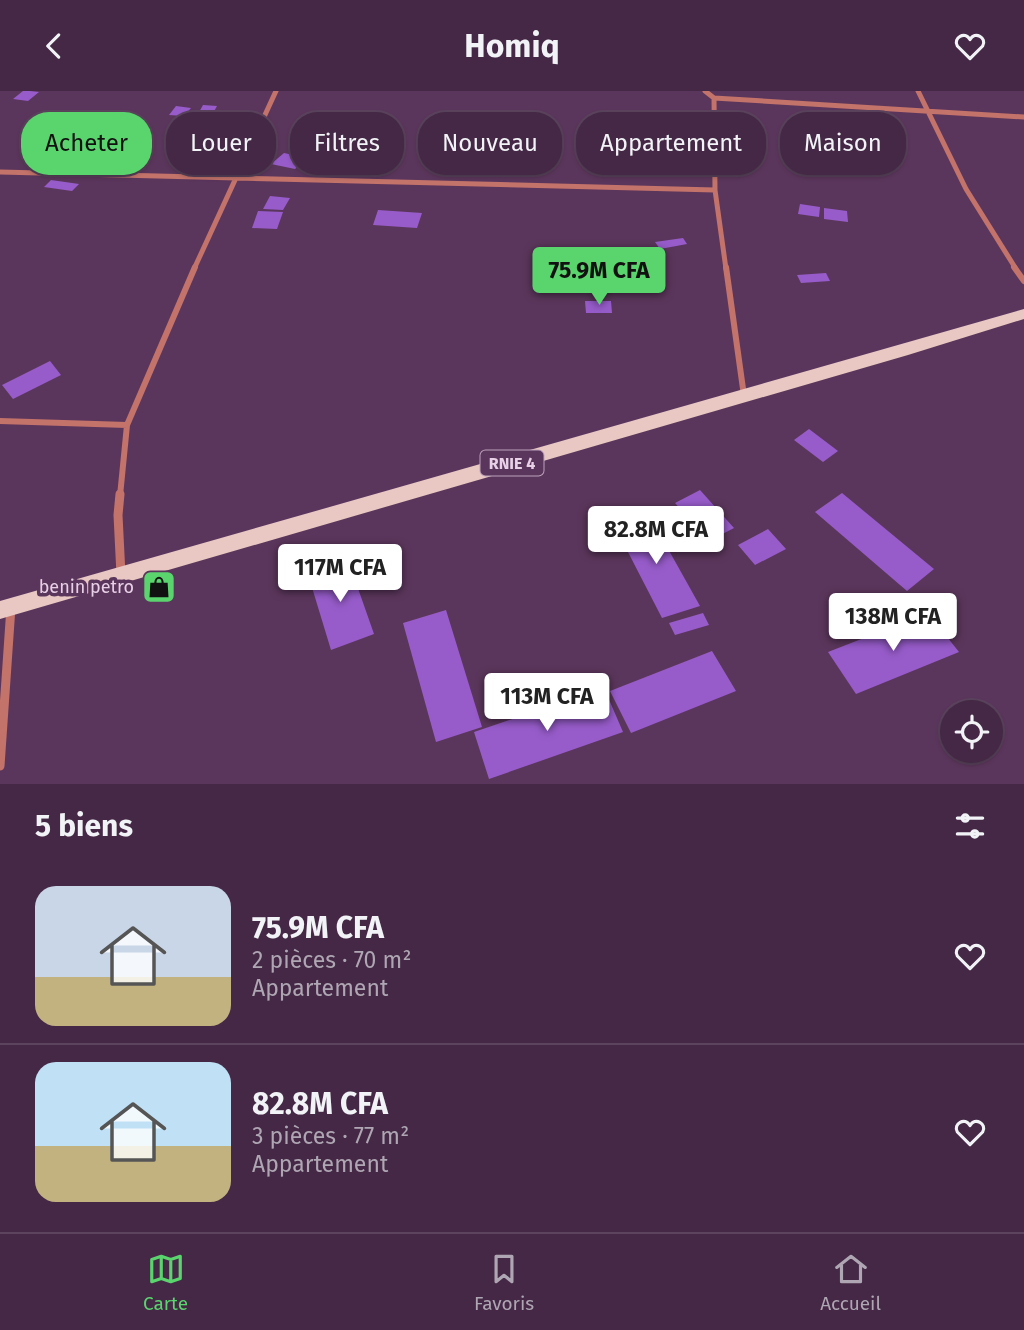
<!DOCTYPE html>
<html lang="fr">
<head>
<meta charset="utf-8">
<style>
  :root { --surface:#442845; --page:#4e3450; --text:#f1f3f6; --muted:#afa6b3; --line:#5c445e; --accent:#5ad56e }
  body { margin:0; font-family:"Fira Sans",sans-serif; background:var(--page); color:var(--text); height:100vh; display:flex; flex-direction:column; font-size:26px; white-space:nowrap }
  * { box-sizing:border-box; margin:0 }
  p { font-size:23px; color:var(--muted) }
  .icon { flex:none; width:38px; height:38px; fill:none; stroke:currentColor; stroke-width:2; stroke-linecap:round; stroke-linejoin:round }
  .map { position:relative; height:693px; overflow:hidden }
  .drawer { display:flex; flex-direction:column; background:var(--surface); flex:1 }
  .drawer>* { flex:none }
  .guide { position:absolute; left:21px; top:21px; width:984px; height:63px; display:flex; gap:14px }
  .buttons { position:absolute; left:940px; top:609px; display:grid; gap:14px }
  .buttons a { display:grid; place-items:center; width:63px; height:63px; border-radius:50%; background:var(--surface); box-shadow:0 2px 5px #0004,0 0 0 2px var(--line); font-size:35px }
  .price { position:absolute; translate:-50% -60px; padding:0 16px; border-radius:7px; background:#fff; color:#222; font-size:23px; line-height:46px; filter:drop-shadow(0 2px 4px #0008) }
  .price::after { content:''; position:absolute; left:50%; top:42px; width:21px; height:16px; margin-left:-10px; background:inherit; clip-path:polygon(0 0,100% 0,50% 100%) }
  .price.selected { background:var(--accent); color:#111 }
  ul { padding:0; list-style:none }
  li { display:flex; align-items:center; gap:21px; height:175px; padding:0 35px }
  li+li { border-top:2px solid var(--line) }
  li span { display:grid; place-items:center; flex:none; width:196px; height:140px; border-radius:21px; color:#555 }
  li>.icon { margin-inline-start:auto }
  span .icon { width:84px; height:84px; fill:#fffc; stroke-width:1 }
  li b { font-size:30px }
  h2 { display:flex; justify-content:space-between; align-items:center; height:84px; padding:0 35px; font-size:30px }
  .pill { padding:0 24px; border-radius:28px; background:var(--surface); box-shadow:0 2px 5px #0004,0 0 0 2px var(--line); font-size:24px; line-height:63px }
  .pill.selected { background:var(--accent); color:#111 }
  header { display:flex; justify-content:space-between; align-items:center; height:91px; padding:0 35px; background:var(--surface); font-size:32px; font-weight:700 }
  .tabs { display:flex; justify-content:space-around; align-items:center; height:98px; border-top:2px solid var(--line); background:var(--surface); font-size:19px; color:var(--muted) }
  .tabs a { display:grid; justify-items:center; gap:4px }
  .tabs .selected { color:var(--accent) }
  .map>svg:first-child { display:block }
</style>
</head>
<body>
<header><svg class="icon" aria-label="back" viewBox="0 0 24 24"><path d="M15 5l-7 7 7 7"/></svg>Homiq<svg class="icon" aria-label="heart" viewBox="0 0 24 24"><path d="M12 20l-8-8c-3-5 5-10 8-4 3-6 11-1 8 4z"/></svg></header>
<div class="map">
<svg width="1024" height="693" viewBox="0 0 1024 693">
  <rect width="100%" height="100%" fill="#5b365c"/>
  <path fill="#975cca" d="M 23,0 L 30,0 L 39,1 L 28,10 L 13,8 Z
    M 203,14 L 217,15 L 212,24 L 198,23 Z
    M 176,15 L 191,17 L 184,25 L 169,24 Z
    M 327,19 L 347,21 L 341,30 L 321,27 Z
    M 346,32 L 371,38 L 363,46 L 338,40 Z
    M 184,47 L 197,66 L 184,69 L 171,50 Z
    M 338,47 L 366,51 L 360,60 L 331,56 Z
    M 481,47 L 508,52 L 504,58 L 477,52 Z
    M 505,60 L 524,64 L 518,71 L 499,67 Z
    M 284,62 L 307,67 L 295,78 L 271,73 Z
    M 51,89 L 79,93 L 72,100 L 44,96 Z
    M 270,105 L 290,107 L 283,119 L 263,118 Z
    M 800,113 L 820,116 L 819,126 L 798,123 Z
    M 824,117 L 847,120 L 848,131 L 824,128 Z
    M 378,119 L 422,122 L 417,137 L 373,134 Z
    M 258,120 L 283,121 L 277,138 L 252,137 Z
    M 683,147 L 687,153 L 660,158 L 655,151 Z
    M 826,182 L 830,190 L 801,192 L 797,184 Z
    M 585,210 L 611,210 L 612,222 L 586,222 Z
    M 50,270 L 61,284 L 13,308 L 2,294 Z
    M 809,338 L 838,360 L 823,371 L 794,349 Z
    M 700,399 L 734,437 L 709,450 L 675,412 Z
    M 842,402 L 934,478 L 907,500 L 815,421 Z
    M 648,422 L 700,515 L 662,527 L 613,432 Z
    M 768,438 L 786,458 L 755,474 L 738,454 Z
    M 347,466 L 374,543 L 331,559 L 307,480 Z
    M 446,519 L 482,636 L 436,651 L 403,532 Z
    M 703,522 L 709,534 L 675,544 L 669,532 Z
    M 928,522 L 959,561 L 856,603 L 828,561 Z
    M 712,560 L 736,600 L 631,642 L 610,600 Z
    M 604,597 L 623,641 L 489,688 L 474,641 Z"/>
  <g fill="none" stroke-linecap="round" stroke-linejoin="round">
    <path stroke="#c3736a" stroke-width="5" d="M 705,0 L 714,7 L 715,99 L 726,178
      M 918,0 L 966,98 L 1016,178
      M 714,7 L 1024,26
      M 0,81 L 715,99
      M 194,178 L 276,0"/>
    <path stroke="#c3736a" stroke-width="6" d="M 726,176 L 744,305
      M 1014,176 L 1024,190
      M 0,330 L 127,334
      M 120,405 L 127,334 L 195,176"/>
    <path stroke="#c3736a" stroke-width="9" d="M 120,403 L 118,424 L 121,484
      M 0,675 L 11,516"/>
    <path fill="#e9c8c3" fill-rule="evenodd" d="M 1024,218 L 1024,228 L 908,264 L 0,528 L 0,510 Z"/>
  </g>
  <defs>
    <symbol id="shop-square" viewBox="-11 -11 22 22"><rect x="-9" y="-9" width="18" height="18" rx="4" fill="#5ad56e" stroke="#5b365c"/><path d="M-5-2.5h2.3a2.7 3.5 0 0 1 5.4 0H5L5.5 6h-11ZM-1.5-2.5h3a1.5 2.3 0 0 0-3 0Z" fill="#111"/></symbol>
  </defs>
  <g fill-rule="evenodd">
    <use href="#shop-square" x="140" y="477" width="38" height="38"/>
  </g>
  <g text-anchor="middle" stroke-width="7" stroke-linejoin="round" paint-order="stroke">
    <rect fill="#5b365c" stroke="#bea2bd" stroke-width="2" x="480.5" y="359.5" width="63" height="25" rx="5"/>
    <g font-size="16" font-weight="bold" fill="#e8d1e7">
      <text x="512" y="378">RNIE 4</text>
    </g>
    <g font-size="18" fill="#e8d1e7" stroke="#5b365c" text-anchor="end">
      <text x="134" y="502">benin petro</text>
    </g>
  </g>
</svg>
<div class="buttons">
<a><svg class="icon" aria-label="locate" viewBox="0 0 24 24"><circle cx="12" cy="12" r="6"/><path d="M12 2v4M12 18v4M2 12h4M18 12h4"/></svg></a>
</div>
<b class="price selected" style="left:599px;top:216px">75.9M CFA</b>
<b class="price" style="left:656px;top:475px">82.8M CFA</b>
<b class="price" style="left:340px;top:513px">117M CFA</b>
<b class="price" style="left:893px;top:562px">138M CFA</b>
<b class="price" style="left:547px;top:642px">113M CFA</b>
<div class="guide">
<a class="pill selected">Acheter</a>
<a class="pill">Louer</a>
<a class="pill">Filtres</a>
<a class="pill">Nouveau</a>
<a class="pill">Appartement</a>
<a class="pill">Maison</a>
</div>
</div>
<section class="drawer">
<h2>5 biens<svg class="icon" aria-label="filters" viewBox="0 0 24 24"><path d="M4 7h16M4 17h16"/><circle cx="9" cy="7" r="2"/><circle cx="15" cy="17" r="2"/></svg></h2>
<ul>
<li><span style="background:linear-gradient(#c9d6e8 65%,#c2b280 0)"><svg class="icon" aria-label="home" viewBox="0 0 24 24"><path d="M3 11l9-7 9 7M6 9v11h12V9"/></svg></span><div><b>75.9M CFA</b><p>2 pièces · 70 m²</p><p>Appartement</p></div><svg class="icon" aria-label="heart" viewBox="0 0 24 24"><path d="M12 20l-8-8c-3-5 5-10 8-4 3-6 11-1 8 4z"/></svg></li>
<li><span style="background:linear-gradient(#bfe0f5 60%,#c2b280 0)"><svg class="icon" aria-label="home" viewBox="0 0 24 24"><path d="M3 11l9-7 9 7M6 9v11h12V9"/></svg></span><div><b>82.8M CFA</b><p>3 pièces · 77 m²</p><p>Appartement</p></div><svg class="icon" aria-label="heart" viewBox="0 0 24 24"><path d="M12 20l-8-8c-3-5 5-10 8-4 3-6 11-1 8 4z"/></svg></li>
</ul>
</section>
<nav class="tabs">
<a class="selected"><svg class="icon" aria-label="map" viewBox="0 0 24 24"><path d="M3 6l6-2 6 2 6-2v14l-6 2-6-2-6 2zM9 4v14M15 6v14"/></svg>Carte</a>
<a><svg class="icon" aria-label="saved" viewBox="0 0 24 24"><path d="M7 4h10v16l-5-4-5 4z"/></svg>Favoris</a>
<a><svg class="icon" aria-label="home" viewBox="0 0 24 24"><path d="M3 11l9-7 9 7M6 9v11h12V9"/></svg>Accueil</a>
</nav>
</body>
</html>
